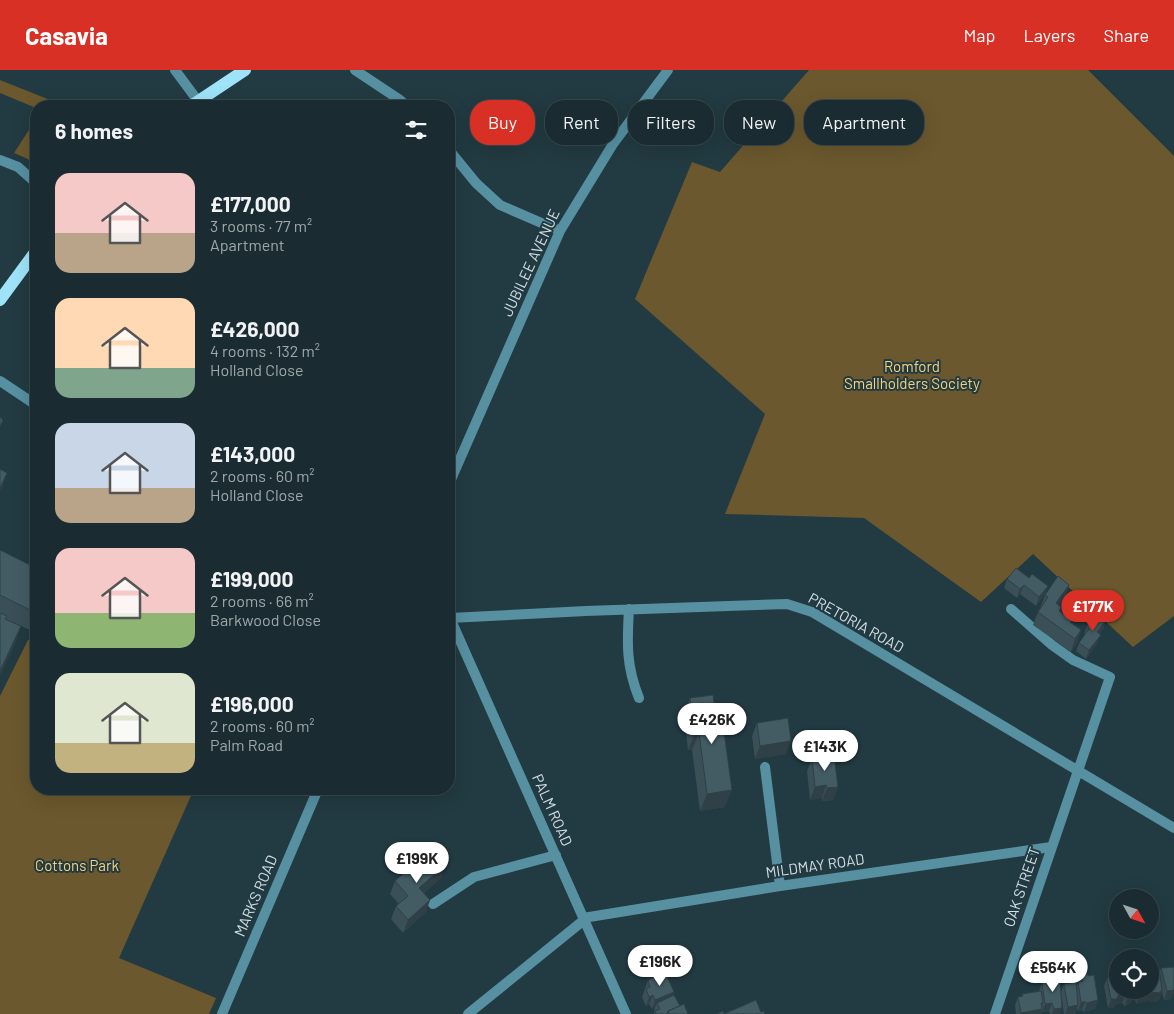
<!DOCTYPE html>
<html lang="en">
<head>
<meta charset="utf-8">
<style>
  :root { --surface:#1a2c31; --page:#233439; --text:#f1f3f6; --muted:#9fa7ab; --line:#38484d; --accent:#d93025 }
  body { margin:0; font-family:Barlow,sans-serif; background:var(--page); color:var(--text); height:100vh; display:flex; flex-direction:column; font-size:19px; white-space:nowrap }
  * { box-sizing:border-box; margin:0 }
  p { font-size:16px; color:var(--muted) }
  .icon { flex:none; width:28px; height:28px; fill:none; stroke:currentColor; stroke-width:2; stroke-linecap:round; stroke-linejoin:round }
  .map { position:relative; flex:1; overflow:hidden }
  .side { position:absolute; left:30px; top:30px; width:425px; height:695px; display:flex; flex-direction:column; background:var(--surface); border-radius:20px; box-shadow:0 5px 20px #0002,0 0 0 1px var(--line) }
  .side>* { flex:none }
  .top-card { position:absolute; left:470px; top:30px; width:475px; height:45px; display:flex; gap:10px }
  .needle { width:32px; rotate:130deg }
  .controls { position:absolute; left:1109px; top:819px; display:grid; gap:10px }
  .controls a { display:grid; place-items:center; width:50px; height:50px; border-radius:50%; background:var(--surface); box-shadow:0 5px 20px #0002,0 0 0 1px var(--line); font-size:25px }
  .price { position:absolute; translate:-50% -42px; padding:0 11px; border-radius:18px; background:#fff; color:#222; font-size:16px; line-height:32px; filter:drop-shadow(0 1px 2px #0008) }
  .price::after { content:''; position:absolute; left:50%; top:30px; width:15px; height:11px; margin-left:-8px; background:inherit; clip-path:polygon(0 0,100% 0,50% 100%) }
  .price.active { background:var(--accent); color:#fff }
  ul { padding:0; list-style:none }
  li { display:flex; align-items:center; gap:15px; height:125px; padding:0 25px }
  li span { display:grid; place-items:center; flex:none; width:140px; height:100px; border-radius:15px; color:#555 }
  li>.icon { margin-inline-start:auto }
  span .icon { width:60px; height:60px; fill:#fffc; stroke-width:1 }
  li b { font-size:21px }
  h2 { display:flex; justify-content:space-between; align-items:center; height:60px; padding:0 25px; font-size:21px }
  .tag { padding:0 18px; border-radius:20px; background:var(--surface); box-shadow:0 5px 20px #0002,0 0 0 1px var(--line); font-size:18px; line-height:45px }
  .tag.active { background:var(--accent); color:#fff }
  header { display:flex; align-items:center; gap:30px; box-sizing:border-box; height:70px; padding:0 25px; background:var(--accent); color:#fff }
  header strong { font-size:24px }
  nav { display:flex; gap:28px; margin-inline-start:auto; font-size:18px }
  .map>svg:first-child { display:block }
</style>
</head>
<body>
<header>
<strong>Casavia</strong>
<nav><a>Map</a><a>Layers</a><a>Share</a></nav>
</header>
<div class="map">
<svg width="1174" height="944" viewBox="0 0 1174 944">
  <rect width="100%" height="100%" fill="#223a41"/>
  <path fill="#6b582e" d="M 809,0 L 1088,0 L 1174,86 L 1174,546 L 1133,577 L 1033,484 L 981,532 L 864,448 L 725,444 L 765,344 L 635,229 L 692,92 L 720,102 Z
    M 0,10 L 65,36 L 36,36 L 36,38 L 0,23 Z
    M 36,49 L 36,96 L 28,89 L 14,83 Z
    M 28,570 L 36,574 L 36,719 L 194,719 L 119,888 L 216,928 L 209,944 L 0,944 L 0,626 Z"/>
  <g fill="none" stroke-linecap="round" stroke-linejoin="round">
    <path stroke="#5690a1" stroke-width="10" d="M 175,0 L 198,31
      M 355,0 L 400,30 L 407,36
      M 449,80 L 476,113 L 500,135 L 560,161
      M 0,90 L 18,97 L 36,113
      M 0,311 L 36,335
      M 449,414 L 560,161 L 613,74 L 668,0
      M 629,539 C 627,573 626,596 639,628
      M 765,697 L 780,816
      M 433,834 L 474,807 L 556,785
      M 583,848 L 780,816 L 1051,777
      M 222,944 L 318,719
      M 468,944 L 584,850
      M 626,944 L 450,548 L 586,541 L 787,534 L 812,542 L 1174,758
      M 995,944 L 1110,607 L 1073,590 L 1052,575 L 1011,539"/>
    <path stroke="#9ee3f8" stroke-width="12" d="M 191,36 L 245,0
      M 0,230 L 36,181"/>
  </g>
  <path fill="#3a4f56" d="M 0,480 L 36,498 L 36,553 L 32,561 L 6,549 L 21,556 L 15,573 L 0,605 Z
    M 1029,508 L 1048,516 L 1045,524 L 1036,536 L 1020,524 L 1017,528 L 1004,518 L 1007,509 Z
    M 1045,525 L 1065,528 L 1059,535 L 1061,537 L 1060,541 L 1072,550 L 1071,552 L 1081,560 L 1077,573 L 1071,582 L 1033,555 L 1038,542 L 1040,538 Z
    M 1106,550 L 1103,559 L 1099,564 L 1097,573 L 1086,589 L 1076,581 L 1079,573 L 1084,566 L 1086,557 Z
    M 690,628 L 717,654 L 725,737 L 700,741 L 692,680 L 688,680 L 684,645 Z
    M 757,653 L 786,684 L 755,689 L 752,666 Z
    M 812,688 L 838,717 L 833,730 L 822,731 L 822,728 L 810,730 L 807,701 Z
    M 413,798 L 441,808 L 424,823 L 430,830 L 425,843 L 403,863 L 391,849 L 396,836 L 399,834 L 390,824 L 395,811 Z
    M 1161,898 L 1173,924 L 1171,929 L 1164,930 L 1162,922 L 1159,930 L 1158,930 L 1157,932 L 1147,931 L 1136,934 L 1134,924 L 1131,933 L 1125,936 L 1122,933 L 1115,935 L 1114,938 L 1108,938 L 1104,916 L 1107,908 L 1118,920 L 1150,920 L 1154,905 L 1159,904 Z
    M 1051,905 L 1057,910 L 1061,922 L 1064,914 L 1076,916 L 1078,912 L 1080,911 L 1082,905 L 1098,930 L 1095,939 L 1084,942 L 1082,940 L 1078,941 L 1077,938 L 1075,944 L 1064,944 L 1061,924 L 1060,944 L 1050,944 L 1049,941 L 1042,942 L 1042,941 L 1041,944 L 1016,944 L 1015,935 L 1018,927 L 1022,926 L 1022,924 L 1039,921 L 1042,913 L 1048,912 Z
    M 648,910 L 674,922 L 672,926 L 680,936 L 688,944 L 654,944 L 654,942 L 655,937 L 652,939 L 649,934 L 646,936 L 642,927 Z"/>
  <path fill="#2f4046" d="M 7,403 L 3,416 L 0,421 L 0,418 Z
    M 1024,515 L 1020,524 L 1017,528 L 1020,519 Z
    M 1069,515 L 1065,528 L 1052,546 L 1056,533 Z
    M 1048,516 L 1045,524 L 1036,536 L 1039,527 Z
    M 1106,550 L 1103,559 L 1094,571 L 1097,562 Z
    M 21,556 L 15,573 L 0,605 L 0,601 Z
    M 1081,560 L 1077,573 L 1071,582 L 1075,569 Z
    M 1101,565 L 1097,573 L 1086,589 L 1089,580 Z
    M 695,663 L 699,663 L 692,680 L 688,680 Z
    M 791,671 L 786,684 L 755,689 L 760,676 Z
    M 826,715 L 822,728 L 810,730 L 815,717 Z
    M 838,717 L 833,730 L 822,731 L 827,718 Z
    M 732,720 L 725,737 L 700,741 L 707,724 Z
    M 445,795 L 441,808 L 415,831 L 419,818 Z
    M 430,830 L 425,843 L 403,863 L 408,850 Z
    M 1174,915 L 1174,924 L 1173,924 L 1171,929 L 1164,930 L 1167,921 Z
    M 1162,921 L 1159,930 L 1158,930 L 1157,932 L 1147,931 L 1136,934 L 1139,926 L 1150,922 Z
    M 674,922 L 671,931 L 657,933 L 655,937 L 652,939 L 655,930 Z
    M 1134,924 L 1131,933 L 1125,936 L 1128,927 Z
    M 653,925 L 649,934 L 646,936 L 649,927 Z
    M 1125,925 L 1122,933 L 1115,935 L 1114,938 L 1108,938 L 1111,929 L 1118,926 Z
    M 1098,930 L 1095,939 L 1084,942 L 1087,933 Z
    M 1081,932 L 1085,932 L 1082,940 L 1078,941 Z
    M 1041,933 L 1043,933 L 1041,940 L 1042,939 L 1041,944 L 1020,944 L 1021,943 Z
    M 1052,933 L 1049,941 L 1042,942 L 1045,934 Z
    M 1078,935 L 1075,944 L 1065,944 L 1068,937 Z
    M 1062,938 L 1060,944 L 1052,944 L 1054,939 Z"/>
  <path fill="#435c64" stroke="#2f4046" d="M 0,347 L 3,350 L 0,357 Z
    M 0,399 L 7,403 L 0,418 Z
    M 0,480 L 36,498 L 36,543 L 0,525 Z
    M 1016,498 L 1029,508 L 1032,504 L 1048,516 L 1039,527 L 1024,515 L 1020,519 L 1007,509 Z
    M 1058,506 L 1069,515 L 1056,533 L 1061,537 L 1059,541 L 1072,550 L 1070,552 L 1081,560 L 1075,569 L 1038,542 L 1048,527 L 1045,525 Z
    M 0,543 L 7,546 L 5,549 L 21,556 L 0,601 Z
    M 1097,543 L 1106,550 L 1097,562 L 1101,565 L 1089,580 L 1079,573 L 1089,559 L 1086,557 Z
    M 713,625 L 717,654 L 723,654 L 732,720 L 707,724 L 699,663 L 695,663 L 690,628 Z
    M 788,648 L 791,671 L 760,676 L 757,653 Z
    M 834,685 L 838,717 L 827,718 L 826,715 L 815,717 L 812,688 Z
    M 433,781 L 445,795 L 419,818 L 430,830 L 408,850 L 396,836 L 408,826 L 395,811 L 412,796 L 413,798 Z
    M 1150,897 L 1153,897 L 1154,905 L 1160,904 L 1162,921 L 1160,921 L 1160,923 L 1150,922 L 1139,926 L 1138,920 L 1150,920 Z
    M 1174,897 L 1174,920 L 1167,921 L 1161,898 Z
    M 665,902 L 674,922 L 655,930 L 653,925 L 649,927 L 646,919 L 650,917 L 648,910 Z
    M 1056,904 L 1057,910 L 1060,910 L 1062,938 L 1054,939 L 1052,933 L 1045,934 L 1042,913 L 1052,912 L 1051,905 Z
    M 1088,904 L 1088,906 L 1094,905 L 1098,930 L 1087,933 L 1085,932 L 1081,932 L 1078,912 L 1083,911 L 1082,905 Z
    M 1118,906 L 1118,920 L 1133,920 L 1134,924 L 1128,927 L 1125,925 L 1118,926 L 1117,929 L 1111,929 L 1107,908 Z
    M 1076,912 L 1078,935 L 1068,937 L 1064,914 Z
    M 1041,921 L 1043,933 L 1041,933 L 1042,939 L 1021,943 L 1018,927 L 1023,926 L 1022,924 Z
    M 674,925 L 680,936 L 668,941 L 667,944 L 656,944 L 655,941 L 660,939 L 657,933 Z
    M 756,930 L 761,942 L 764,941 L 765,944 L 717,944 L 723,941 L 724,944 Z
    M 684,934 L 688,944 L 669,944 L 668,941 Z"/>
  <g text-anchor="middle" stroke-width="4" stroke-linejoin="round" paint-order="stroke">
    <g font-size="15" fill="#d3e0e5" stroke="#223a41">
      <text transform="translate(531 193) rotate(-65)" y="5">JUBILEE AVENUE</text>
      <text transform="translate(856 553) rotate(29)" y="5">PRETORIA ROAD</text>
      <text transform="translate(552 740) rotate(66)" y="5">PALM ROAD</text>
      <text transform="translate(815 796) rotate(-8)" y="5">MILDMAY ROAD</text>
      <text transform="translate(1022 817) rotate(-71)" y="5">OAK STREET</text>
      <text transform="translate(256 826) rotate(-67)" y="5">MARKS ROAD</text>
    </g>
    <g font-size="15" fill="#f8d178" stroke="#223a41">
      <text x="912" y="302">Romford<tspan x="912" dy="17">Smallholders Society</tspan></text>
      <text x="77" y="801">Cottons Park</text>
    </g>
  </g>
</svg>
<div class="controls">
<a><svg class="needle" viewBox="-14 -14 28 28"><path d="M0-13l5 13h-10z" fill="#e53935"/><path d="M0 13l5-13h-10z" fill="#9fa7ab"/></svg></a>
<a><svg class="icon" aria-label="locate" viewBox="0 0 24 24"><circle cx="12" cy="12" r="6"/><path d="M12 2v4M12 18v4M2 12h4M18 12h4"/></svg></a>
</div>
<b class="price active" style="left:1093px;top:562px">£177K</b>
<b class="price" style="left:712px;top:675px">£426K</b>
<b class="price" style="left:825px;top:702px">£143K</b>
<b class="price" style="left:417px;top:814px">£199K</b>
<b class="price" style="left:660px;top:917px">£196K</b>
<b class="price" style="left:1053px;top:923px">£564K</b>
<div class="top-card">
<a class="tag active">Buy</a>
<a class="tag">Rent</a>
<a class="tag">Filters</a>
<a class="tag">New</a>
<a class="tag">Apartment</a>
</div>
<section class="side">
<h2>6 homes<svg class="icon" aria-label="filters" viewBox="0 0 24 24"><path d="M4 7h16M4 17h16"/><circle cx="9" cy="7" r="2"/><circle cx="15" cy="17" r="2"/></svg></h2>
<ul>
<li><span style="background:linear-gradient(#f6c9c9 60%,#b9a48a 0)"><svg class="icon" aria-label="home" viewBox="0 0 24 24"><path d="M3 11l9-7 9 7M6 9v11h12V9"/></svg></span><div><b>£177,000</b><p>3 rooms · 77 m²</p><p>Apartment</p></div></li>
<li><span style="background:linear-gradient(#ffd9b3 70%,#7fa58c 0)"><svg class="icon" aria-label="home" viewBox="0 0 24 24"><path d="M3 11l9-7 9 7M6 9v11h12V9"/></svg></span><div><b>£426,000</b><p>4 rooms · 132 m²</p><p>Holland Close</p></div></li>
<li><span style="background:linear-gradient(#c9d6e8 65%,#b9a48a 0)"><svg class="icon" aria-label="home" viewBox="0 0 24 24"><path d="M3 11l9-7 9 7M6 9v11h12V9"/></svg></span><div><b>£143,000</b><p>2 rooms · 60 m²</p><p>Holland Close</p></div></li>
<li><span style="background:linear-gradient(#f6c9c9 65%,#8fb573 0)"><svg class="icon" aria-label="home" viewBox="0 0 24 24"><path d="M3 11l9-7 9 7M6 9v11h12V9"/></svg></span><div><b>£199,000</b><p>2 rooms · 66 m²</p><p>Barkwood Close</p></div></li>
<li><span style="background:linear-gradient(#dfe7d0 70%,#c2b280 0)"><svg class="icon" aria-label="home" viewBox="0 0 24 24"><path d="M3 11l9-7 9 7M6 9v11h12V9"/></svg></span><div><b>£196,000</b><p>2 rooms · 60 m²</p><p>Palm Road</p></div></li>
</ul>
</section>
</div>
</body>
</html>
